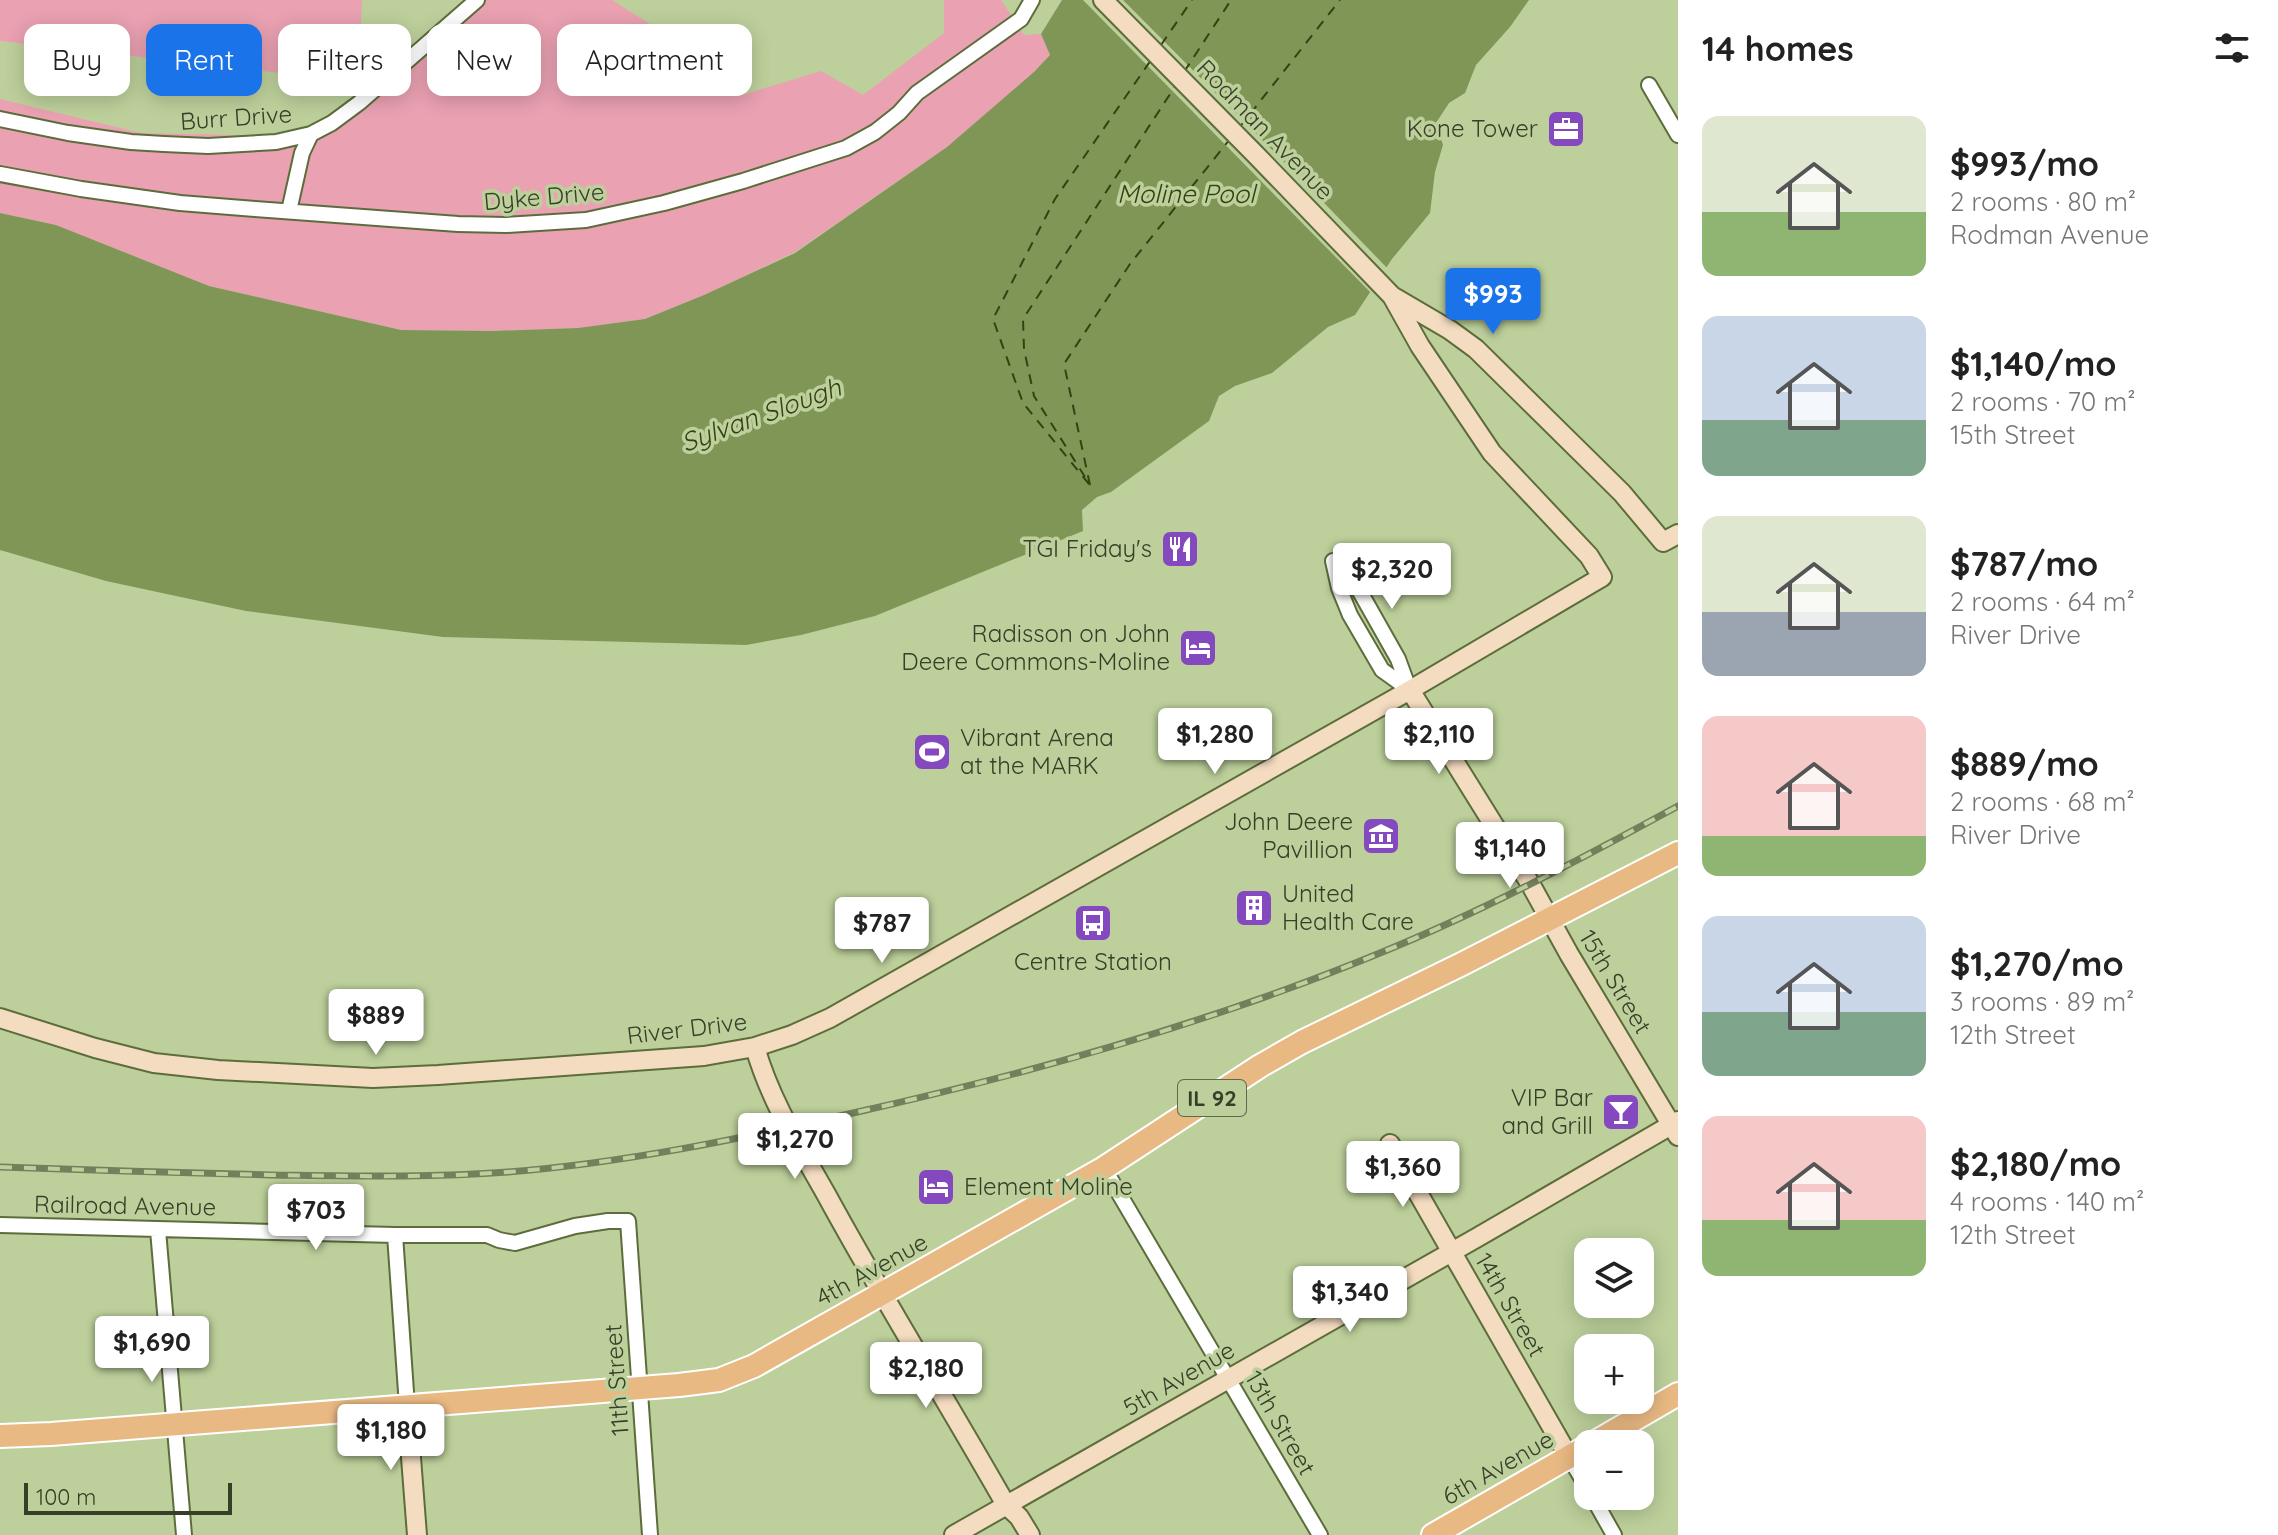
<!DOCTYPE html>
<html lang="en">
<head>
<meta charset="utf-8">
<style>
  :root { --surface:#fff; --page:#f6f6f6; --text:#222; --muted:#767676; --accent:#1a73e8 }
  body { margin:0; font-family:Quicksand,sans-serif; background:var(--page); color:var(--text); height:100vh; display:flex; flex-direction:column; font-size:30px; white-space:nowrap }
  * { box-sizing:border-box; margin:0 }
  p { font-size:26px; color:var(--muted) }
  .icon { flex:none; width:44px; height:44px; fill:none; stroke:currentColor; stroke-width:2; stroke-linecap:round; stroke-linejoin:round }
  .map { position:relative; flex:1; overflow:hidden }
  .drawer { display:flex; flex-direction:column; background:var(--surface); width:600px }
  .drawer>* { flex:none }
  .hud { position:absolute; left:24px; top:24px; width:760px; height:72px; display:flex; gap:16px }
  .controls { position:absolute; left:1574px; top:1238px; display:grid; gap:16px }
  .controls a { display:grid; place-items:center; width:80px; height:80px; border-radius:16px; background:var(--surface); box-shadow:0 4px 20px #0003; font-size:40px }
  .scale { position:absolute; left:24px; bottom:20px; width:208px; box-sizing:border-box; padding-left:8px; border:4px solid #373f29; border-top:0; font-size:22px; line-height:28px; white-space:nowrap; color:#373f29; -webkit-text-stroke:6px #bdd09b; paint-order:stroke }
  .price { position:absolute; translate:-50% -68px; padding:0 18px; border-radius:8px; background:#fff; color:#222; font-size:26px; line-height:52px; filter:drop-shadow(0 2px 4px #0008) }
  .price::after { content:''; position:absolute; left:50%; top:48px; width:24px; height:18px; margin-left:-12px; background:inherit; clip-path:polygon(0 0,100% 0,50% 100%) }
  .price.on { background:var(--accent); color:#fff }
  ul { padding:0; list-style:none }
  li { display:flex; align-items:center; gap:24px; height:200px; padding:0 24px }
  li span { display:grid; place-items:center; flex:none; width:224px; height:160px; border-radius:16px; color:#555 }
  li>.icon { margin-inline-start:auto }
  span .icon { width:96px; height:96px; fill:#fffc; stroke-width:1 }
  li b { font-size:34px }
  h2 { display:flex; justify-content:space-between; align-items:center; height:96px; padding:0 24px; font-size:34px }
  .pill { padding:0 28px; border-radius:16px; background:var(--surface); box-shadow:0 4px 20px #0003; font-size:28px; line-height:72px }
  .pill.on { background:var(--accent); color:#fff }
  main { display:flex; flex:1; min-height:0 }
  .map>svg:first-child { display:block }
</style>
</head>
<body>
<main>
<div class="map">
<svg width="1678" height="1535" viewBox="0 0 1678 1535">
  <rect width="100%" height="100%" fill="#bdd09b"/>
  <path fill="#eaa1b2" d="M 0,0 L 362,0 L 358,82 L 0,41 Z
    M 486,0 L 612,0 L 672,38 L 739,96 L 821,71 L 863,95 L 944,33 L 944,0 L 1001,0 L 1024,35 L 1041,34 L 1050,55 L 1034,72 L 947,147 L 795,252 L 704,295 L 645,319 L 578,328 L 492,331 L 401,330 L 209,286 L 56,225 L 0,213 L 0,99 L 141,133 L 318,137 L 474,12 Z"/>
  <path fill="#809657" d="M 1062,0 L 1529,0 L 1510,27 L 1476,65 L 1465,93 L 1449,103 L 1436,123 L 1443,145 L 1435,172 L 1430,213 L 1392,259 L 1355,315 L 1328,327 L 1272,373 L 1235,386 L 1219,396 L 1209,421 L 1111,492 L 1097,497 L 1082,510 L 1083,531 L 875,616 L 801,635 L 746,645 L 443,637 L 246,611 L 106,581 L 0,550 L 0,213 L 56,225 L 209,286 L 401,330 L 492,331 L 578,328 L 645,319 L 704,295 L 795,253 L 947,147 L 1034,72 L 1050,55 L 1041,34 Z"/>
  <path fill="#bdd09b" d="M 1083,0 L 1123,0 L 1299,177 L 1389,270 L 1373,295 Z"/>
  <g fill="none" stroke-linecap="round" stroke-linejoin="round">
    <path stroke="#344213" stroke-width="2" stroke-dasharray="10 8" stroke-linecap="butt" d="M 1161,45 L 1192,0
      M 1184,72 L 1231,0
      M 1239,128 L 1340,0
      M 1085,477 L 1034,396 L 1024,349 L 1023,319 L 1176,85
      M 1089,484 L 1023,403 L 993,319 L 1055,199 L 1151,60
      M 1090,485 L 1064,364 L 1130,264 L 1230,139"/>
    <defs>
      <path id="street" d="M 1649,85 L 1678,135
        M 0,119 L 68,133 L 131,142 L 164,144 L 208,146 L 276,142 L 311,134 L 332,123 L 359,103 L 477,0
        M 0,174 L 81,189 L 180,203 L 255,209 L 458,224 L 506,225 L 586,220 L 664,203 L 743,181 L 846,148 L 875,132 L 899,113 L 917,93 L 1021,19 L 1032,0
        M 289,211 L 302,153 L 311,134
        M 1333,561 L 1339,588 L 1350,615 L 1382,670 L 1410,690
        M 1333,561 L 1354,581 L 1398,659 L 1409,689
        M 1104,1168 L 1320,1535
        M 0,1225 L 395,1235 L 487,1235 L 499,1240 L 515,1243 L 575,1226 L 608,1221 L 628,1221 L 650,1535
        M 158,1230 L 184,1535
        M 395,1235 L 407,1406
        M 1569,1457 L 1588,1489
        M 1592,1496 L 1614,1535"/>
      <path id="secondary" d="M 1392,296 L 1450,330 L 1476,349 L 1622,493 L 1663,542 L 1678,534
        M 1410,690 L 1531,885 L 1569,954 L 1678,1136
        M 0,1018 L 95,1048 L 154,1063 L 218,1070 L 373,1078 L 438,1075 L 704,1056 L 755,1047 L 792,1035 L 830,1018 L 1410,690 L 1602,577 L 1589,556 L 1492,453 L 1420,346 L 1392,296 L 1256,155 L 1103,0
        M 755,1047 C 770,1100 799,1146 826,1194 C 883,1299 947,1401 1006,1505 L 1019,1517 L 1030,1535
        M 1390,1144 L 1569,1457
        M 407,1406 L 417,1535
        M 954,1535 L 1478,1237 L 1678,1121"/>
      <path id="primary" d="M 0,1436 L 51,1434 L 679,1385 L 719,1380 L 754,1366 L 1104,1168 L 1260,1066 L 1302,1042 L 1462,964 L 1678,853
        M 1592,1444 L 1678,1394
        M 1433,1535 L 1588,1446"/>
    </defs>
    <use href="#street" stroke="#5c6d3b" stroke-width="18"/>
    <use href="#secondary" stroke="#5c6d3b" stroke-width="22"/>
    <use href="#primary" stroke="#fff" stroke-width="26"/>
    <use href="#street" stroke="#fff" stroke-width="14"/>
    <use href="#secondary" stroke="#f4dcc1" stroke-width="18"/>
    <use href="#primary" stroke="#e9b983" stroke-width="22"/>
    <defs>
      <path id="rail" d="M 0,1167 C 90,1170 181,1173 271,1175 C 350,1176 429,1178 508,1172 C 624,1163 739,1139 853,1113 C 1032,1073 1210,1023 1380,953 C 1483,911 1581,859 1678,806"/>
    </defs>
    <use href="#rail" stroke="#73805c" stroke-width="7"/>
    <use href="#rail" stroke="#bdd09b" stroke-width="4" stroke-dasharray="12" stroke-linecap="butt"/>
  </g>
  <defs>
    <symbol id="office-square" viewBox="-11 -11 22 22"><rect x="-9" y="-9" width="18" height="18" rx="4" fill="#8549bf" stroke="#bdd09b"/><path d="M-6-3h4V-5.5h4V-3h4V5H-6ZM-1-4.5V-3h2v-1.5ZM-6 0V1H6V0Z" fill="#fff"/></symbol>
    <symbol id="restaurant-square" viewBox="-11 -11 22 22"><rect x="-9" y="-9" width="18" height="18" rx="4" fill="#8549bf" stroke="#bdd09b"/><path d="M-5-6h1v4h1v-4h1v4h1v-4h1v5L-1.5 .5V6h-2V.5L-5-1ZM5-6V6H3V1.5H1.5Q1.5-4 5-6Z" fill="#fff"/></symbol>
    <symbol id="hotel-square" viewBox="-11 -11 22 22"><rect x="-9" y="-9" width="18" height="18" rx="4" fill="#8549bf" stroke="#bdd09b"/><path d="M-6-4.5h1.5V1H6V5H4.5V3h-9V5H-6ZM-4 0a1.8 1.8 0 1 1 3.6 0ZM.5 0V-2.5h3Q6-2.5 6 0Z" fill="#fff"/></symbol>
    <symbol id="stadium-square" viewBox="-11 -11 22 22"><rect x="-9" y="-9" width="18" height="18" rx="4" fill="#8549bf" stroke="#bdd09b"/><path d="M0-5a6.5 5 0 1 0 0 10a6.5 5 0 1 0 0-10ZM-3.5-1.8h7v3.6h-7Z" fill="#fff"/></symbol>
    <symbol id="museum-square" viewBox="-11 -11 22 22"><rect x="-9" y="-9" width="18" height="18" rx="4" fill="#8549bf" stroke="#bdd09b"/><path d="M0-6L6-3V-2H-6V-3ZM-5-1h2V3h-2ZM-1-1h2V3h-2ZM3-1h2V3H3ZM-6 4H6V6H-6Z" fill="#fff"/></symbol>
    <symbol id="building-square" viewBox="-11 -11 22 22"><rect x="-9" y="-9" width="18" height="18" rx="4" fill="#8549bf" stroke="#bdd09b"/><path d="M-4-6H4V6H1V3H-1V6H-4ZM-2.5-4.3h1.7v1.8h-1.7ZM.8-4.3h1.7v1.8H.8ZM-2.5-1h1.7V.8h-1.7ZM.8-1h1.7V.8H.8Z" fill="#fff"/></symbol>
    <symbol id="bus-square" viewBox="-11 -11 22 22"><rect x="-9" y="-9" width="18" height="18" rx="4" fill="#8549bf" stroke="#bdd09b"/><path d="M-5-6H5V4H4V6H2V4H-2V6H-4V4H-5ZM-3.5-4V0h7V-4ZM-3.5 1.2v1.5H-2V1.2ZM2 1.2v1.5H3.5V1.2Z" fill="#fff"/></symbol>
    <symbol id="bar-square" viewBox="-11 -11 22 22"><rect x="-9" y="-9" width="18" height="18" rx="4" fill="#8549bf" stroke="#bdd09b"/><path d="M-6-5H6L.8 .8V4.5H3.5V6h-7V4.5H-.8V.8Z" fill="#fff"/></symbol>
  </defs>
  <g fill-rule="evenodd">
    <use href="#office-square" x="1544" y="107" width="44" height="44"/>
    <use href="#restaurant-square" x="1158" y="527" width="44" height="44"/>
    <use href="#hotel-square" x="1176" y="626" width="44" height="44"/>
    <use href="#stadium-square" x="910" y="730" width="44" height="44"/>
    <use href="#museum-square" x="1359" y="814" width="44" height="44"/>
    <use href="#building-square" x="1232" y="886" width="44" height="44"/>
    <use href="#bus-square" x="1071" y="901" width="44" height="44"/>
    <use href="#bar-square" x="1599" y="1090" width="44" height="44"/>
    <use href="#hotel-square" x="914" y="1165" width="44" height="44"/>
  </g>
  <g text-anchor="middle" stroke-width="7" stroke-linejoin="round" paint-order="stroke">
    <rect fill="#bdd09b" stroke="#5f6a4b" stroke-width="2" x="1178" y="1080" width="68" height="36" rx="6"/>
    <g font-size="22" font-weight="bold" fill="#373f29">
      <text x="1212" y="1106">IL 92</text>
    </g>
    <g font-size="24" fill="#373f29" stroke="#bdd09b">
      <text transform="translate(236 118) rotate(-4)" y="8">Burr Drive</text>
      <text transform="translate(1265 130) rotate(46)" y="8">Rodman Avenue</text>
      <text transform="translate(544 197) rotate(-5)" y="8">Dyke Drive</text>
      <text transform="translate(1615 982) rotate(59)" y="8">15th Street</text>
      <text transform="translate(687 1029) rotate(-7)" y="8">River Drive</text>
      <text transform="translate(125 1206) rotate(1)" y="8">Railroad Avenue</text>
      <text transform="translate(872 1270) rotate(-29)" y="8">4th Avenue</text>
      <text transform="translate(1510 1305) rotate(60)" y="8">14th Street</text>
      <text transform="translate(1179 1379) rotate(-30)" y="8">5th Avenue</text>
      <text transform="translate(617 1380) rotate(-94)" y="8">11th Street</text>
      <text transform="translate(1280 1423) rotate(60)" y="8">13th Street</text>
      <text transform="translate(1498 1468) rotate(-30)" y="8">6th Avenue</text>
    </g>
    <g font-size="24" fill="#373f29" stroke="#bdd09b" text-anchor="end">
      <text x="1538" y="137">Kone Tower</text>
      <text x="1152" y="557">TGI Friday's</text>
      <text x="1170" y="642">Radisson on John<tspan x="1170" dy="28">Deere Commons-Moline</tspan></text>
      <text x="960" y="746" text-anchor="start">Vibrant Arena<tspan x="960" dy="28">at the MARK</tspan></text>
      <text x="1353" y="830">John Deere<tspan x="1353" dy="28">Pavillion</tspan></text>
      <text x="1282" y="902" text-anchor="start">United<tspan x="1282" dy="28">Health Care</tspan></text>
      <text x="1093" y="970" text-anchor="middle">Centre Station</text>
      <text x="1593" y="1106">VIP Bar<tspan x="1593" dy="28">and Grill</tspan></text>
      <text x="964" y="1195" text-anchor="start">Element Moline</text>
    </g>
    <g font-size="26" font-style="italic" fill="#344213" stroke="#bdd09b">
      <text x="1186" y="203">Moline Pool</text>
      <text transform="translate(761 415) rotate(-20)" y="9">Sylvan Slough</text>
    </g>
  </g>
</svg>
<div class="controls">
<a><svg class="icon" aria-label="layers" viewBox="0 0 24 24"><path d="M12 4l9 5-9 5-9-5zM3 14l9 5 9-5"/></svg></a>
<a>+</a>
<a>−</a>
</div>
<div class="scale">100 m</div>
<b class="price on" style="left:1493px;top:336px">$993</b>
<b class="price" style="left:1392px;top:611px">$2,320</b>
<b class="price" style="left:1215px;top:776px">$1,280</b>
<b class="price" style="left:1439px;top:776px">$2,110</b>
<b class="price" style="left:1510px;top:890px">$1,140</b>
<b class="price" style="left:882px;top:965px">$787</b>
<b class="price" style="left:376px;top:1057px">$889</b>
<b class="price" style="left:795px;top:1181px">$1,270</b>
<b class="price" style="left:1403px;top:1209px">$1,360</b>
<b class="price" style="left:316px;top:1252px">$703</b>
<b class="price" style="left:1350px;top:1334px">$1,340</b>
<b class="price" style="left:152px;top:1384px">$1,690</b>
<b class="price" style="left:926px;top:1410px">$2,180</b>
<b class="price" style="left:391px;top:1472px">$1,180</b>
<div class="hud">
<a class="pill">Buy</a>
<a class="pill on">Rent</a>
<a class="pill">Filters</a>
<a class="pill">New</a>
<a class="pill">Apartment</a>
</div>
</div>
<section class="drawer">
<h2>14 homes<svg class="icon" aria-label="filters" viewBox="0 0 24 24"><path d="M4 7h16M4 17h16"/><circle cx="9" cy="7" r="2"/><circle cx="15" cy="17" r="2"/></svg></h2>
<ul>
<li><span style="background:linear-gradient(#dfe7d0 60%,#8fb573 0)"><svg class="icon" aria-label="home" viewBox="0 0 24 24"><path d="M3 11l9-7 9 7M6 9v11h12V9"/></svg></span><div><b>$993/mo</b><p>2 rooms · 80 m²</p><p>Rodman Avenue</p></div></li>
<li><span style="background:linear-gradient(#c9d6e8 65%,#7fa58c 0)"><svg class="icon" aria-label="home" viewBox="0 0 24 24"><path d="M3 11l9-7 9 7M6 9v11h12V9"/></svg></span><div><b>$1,140/mo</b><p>2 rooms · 70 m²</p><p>15th Street</p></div></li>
<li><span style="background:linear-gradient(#dfe7d0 60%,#9aa5b1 0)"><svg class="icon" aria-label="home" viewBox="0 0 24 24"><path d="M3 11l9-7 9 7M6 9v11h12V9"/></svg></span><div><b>$787/mo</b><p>2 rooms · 64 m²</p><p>River Drive</p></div></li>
<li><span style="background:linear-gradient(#f6c9c9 75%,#8fb573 0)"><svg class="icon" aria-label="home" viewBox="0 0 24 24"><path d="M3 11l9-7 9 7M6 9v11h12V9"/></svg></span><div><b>$889/mo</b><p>2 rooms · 68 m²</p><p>River Drive</p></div></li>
<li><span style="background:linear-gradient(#c9d6e8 60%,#7fa58c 0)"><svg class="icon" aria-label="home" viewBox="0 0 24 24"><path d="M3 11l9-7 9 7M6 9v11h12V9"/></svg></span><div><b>$1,270/mo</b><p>3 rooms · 89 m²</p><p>12th Street</p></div></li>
<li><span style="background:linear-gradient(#f6c9c9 65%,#8fb573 0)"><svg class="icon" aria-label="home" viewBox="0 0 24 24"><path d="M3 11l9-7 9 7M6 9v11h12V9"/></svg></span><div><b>$2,180/mo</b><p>4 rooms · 140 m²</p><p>12th Street</p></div></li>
</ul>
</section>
</main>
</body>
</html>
